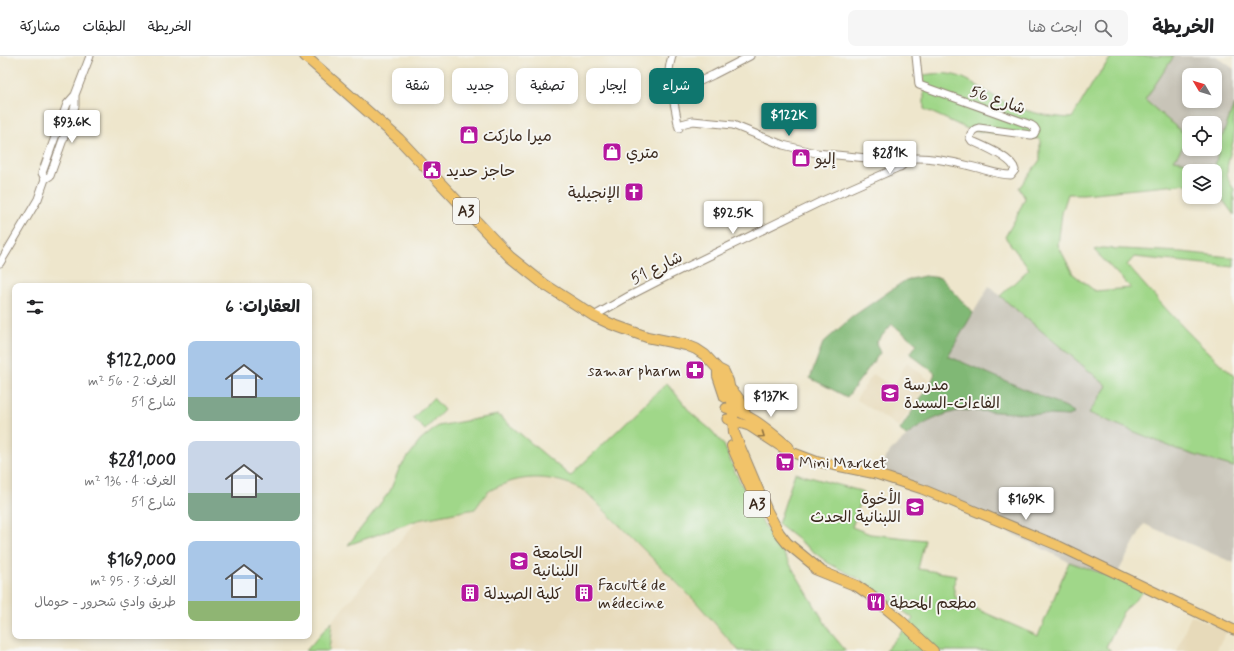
<!DOCTYPE html>
<html lang="ar">
<head>
<meta charset="utf-8">
<style>
  :root { --surface:#fff; --page:#f6f6f6; --text:#202124; --muted:#757577; --line:#e0e0e0; --accent:#0f766e }
  body { margin:0; font-family:Mynerve,"Playpen Sans Arabic",sans-serif; background:var(--page); color:var(--text); direction:rtl; height:100vh; display:flex; flex-direction:column; font-size:15px; white-space:nowrap }
  * { box-sizing:border-box; margin:0 }
  p { font-size:13px; color:var(--muted) }
  .icon { flex:none; width:22px; height:22px; fill:none; stroke:currentColor; stroke-width:2; stroke-linecap:round; stroke-linejoin:round }
  .map { position:relative; flex:1; overflow:hidden; direction:ltr }
  .panel { position:absolute; left:12px; top:227px; width:300px; height:356px; display:flex; flex-direction:column; background:var(--surface); border-radius:8px; box-shadow:0 2px 6px #0003; direction:rtl }
  .panel>* { flex:none }
  .top-card { position:absolute; left:324px; top:12px; width:380px; height:36px; direction:rtl; display:flex; gap:8px }
  .needle { width:26px; rotate:308deg }
  .fabs { position:absolute; left:1182px; top:12px; display:grid; gap:8px }
  .fabs a { display:grid; place-items:center; width:40px; height:40px; border-radius:8px; background:var(--surface); box-shadow:0 2px 6px #0003; font-size:20px }
  .price { position:absolute; translate:-50% -34px; padding:0 9px; border-radius:4px; background:#fff; color:#222; font-size:13px; line-height:26px; filter:drop-shadow(0 1px 2px #0008) }
  .price::after { content:''; position:absolute; left:50%; top:24px; width:12px; height:9px; margin-left:-6px; background:inherit; clip-path:polygon(0 0,100% 0,50% 100%) }
  .price.on { background:var(--accent); color:#fff }
  ul { padding:0; list-style:none }
  li { display:flex; align-items:center; gap:12px; height:100px; padding:0 12px }
  li span { display:grid; place-items:center; flex:none; width:112px; height:80px; border-radius:8px; color:#555 }
  li>.icon { margin-inline-start:auto }
  span .icon { width:48px; height:48px; fill:#fffc; stroke-width:1 }
  li b { font-size:17px }
  h2 { display:flex; justify-content:space-between; align-items:center; height:48px; padding:0 12px; font-size:17px }
  .chip { padding:0 14px; border-radius:8px; background:var(--surface); box-shadow:0 2px 6px #0003; font-size:14px; line-height:36px }
  .chip.on { background:var(--accent); color:#fff }
  header { display:flex; align-items:center; gap:24px; box-sizing:border-box; height:56px; padding:0 20px; background:var(--surface); border-bottom:1px solid var(--line) }
  header strong { font-size:19px }
  nav { display:flex; gap:22px; margin-inline-start:auto; font-size:14px }
  .search { width:280px; height:36px; background:var(--page); display:flex; align-items:center; gap:10px; box-sizing:border-box; padding:0 14px; border-radius:8px; color:var(--muted); font-size:15px }
  .map>svg:first-child { display:block }
</style>
</head>
<body>
<header>
<strong>الخريطة</strong>
<div class="search"><svg class="icon" aria-label="search" viewBox="0 0 24 24"><circle cx="10" cy="10" r="6"/><path d="M15 15l6 6"/></svg>ابحث هنا</div>
<nav><a>الخريطة</a><a>الطبقات</a><a>مشاركة</a></nav>
</header>
<div class="map">
<svg width="1234" height="595" viewBox="0 0 1234 595">
  <rect width="100%" height="100%" fill="#f6f6f2"/>
  <filter id="ink" filterUnits="userSpaceOnUse"><feTurbulence type="fractalNoise" baseFrequency=".025" numOctaves="2"/><feDisplacementMap in="SourceGraphic" scale="8" xChannelSelector="R" yChannelSelector="G"/><feConvolveMatrix kernelMatrix="1 2 1 2 8 2 1 2 1" color-interpolation-filters="sRGB"/></filter>
  <filter id="wash" filterUnits="userSpaceOnUse"><feTurbulence type="fractalNoise" baseFrequency=".012" numOctaves="4" result="noise"/><feDisplacementMap in="SourceGraphic" scale="16" xChannelSelector="R" yChannelSelector="G"/><feGaussianBlur stdDeviation="0.9" result="paint"/><feColorMatrix in="noise" values="0 0 0 0 0 0 0 0 0 0 0 0 0 0 0 0 0 1.4 0 .05"/><feComposite in="paint" operator="in"/></filter>
  <g filter="url(#wash)">
    <rect width="100%" height="100%" fill="#eee6cc"/>
    <path fill="#e7daba" d="M 907,306 L 929,324 L 899,371 L 856,343 L 873,318 L 893,331 Z
      M 540,422 L 563,425 L 585,435 L 697,547 L 739,595 L 329,595 L 332,565 L 418,464 L 475,453 L 488,436 L 496,431 L 522,423 Z
      M 1191,559 L 1227,575 L 1216,595 L 1177,595 Z"/>
    <path fill="#c8c4b8" fill-rule="evenodd" d="M 1174,0 L 1216,0 L 1234,13 L 1234,49 L 1221,84 L 1215,110 L 1173,104 L 1189,83 L 1189,93 L 1215,93 L 1215,67 L 1189,67 L 1189,82 L 1145,44 ZM 1189,19 L 1215,19 L 1215,45 L 1189,45 Z
      M 989,230 L 1108,330 L 1090,356 L 1181,395 L 1234,411 L 1234,507 L 1144,468 L 1115,522 L 1069,506 L 880,411 L 891,394 L 914,374 L 932,364 L 955,355 L 962,354 L 1071,360 L 1071,354 L 1066,351 L 948,300 Z"/>
    <path fill="#a0d789" stroke="#6e8054" d="M 1112,0 L 1174,0 L 1145,44 L 1189,82 L 1174,104 L 1215,110 L 1221,84 L 1234,49 C 1234,59 1234,70 1234,80 C 1232,98 1220,117 1234,133 L 1234,159 L 1215,134 L 1215,115 L 1189,115 L 1189,128 L 1083,138 L 1068,138 L 1062,157 L 1058,189 L 1073,218 L 1095,235 L 1131,232 L 1094,194 L 1102,192 L 1181,196 L 1230,201 L 1234,201 L 1234,211 L 1134,201 L 1127,209 C 1161,248 1195,286 1234,320 L 1234,411 L 1181,395 L 1089,357 L 1107,330 L 1000,240 L 1029,213 L 1005,181 L 1017,160 L 1025,142 L 1019,132 L 1040,104 L 1040,83 L 970,74 L 924,53 L 924,19 C 963,12 973,30 1003,45 C 1025,56 1048,61 1072,62 L 1094,25 Z
      M 667,327 L 691,357 L 711,374 L 724,389 L 735,416 L 757,458 L 782,495 L 831,577 L 846,595 L 739,595 L 697,547 L 585,435 C 559,421 529,417 502,429 C 497,431 492,433 488,436 C 483,441 479,448 475,453 L 418,464 L 348,489 L 390,435 L 399,413 L 420,385 L 438,370 L 498,359 L 570,420 Z
      M 433,342 L 444,354 L 425,374 L 413,362 Z
      M 795,417 L 864,436 L 852,471 L 870,478 L 925,484 L 918,513 L 957,519 L 953,530 L 956,542 L 981,555 L 1038,580 L 1069,506 L 1115,522 L 1144,535 L 1123,556 L 1106,591 L 1111,595 L 885,595 L 914,563 L 859,523 L 828,507 L 778,468 Z
      M 332,565 L 329,595 L 306,595 Z"/>
    <path fill="#80b875" stroke="#5e714a" d="M 925,220 L 941,222 L 973,257 L 948,300 L 1066,351 L 1074,356 L 1074,358 L 1068,360 L 962,354 C 941,358 923,367 906,380 L 900,374 L 932,325 L 935,317 L 910,298 L 917,288 L 892,268 L 876,287 L 880,297 L 847,341 L 810,322 L 823,287 L 852,261 L 894,232 L 906,224 Z"/>
  </g>
  <g filter="url(#ink)">
    <g fill="none" stroke-linecap="round" stroke-linejoin="round">
      <defs>
        <path id="minor" d="M 672,0 C 666,21 669,27 674,47 C 676,55 677,64 679,72
          M 671,39 L 713,19 L 750,0
          M 678,69 L 693,65 L 733,69 L 783,89 L 816,97 L 877,103 L 894,102
          M892.5 106a5.5 5.5 0 1 1 11 0a5.5 5.5 0 1 1-11 0Z
          M 903,103 C 927,100 950,105 974,111 C 986,114 998,119 1011,119 L 1015,114 C 1013,102 983,90 972,85 L 970,82 C 971,76 973,73 979,72 L 1031,79 L 1034,78 L 1036,74 L 1034,71 L 1031,69 L 919,29 L 916,0
          M 45,123 L 50,120 L 75,50 L 75,39
          M 0,207 L 38,143 L 45,123 L 42,117 L 67,48 L 75,39 L 90,0
          M 594,260 L 629,240 L 670,219 L 822,145 L 897,112"/>
        <path id="major" d="M 726,352 C 754,359 768,374 789,391
          M 727,363 L 749,370 L 786,394 L 818,406 L 876,418 L 922,433 L 1059,490 L 1234,574"/>
        <path id="highway" d="M 305,0 L 399,83 L 510,201 L 544,228 L 594,260 L 611,268 L 647,281 L 686,289 L 696,293 L 705,299 L 718,313 L 724,316 L 728,325 L 732,345 L 734,377 L 767,455 L 779,477 L 787,487 L 820,514
          M 718,313 L 718,320 L 725,341
          M 730,333 C 738,340 743,347 745,358
          M 732,390 L 757,447
          M 815,513 L 857,530 L 870,539 L 899,563 L 933,595"/>
      </defs>
      <use href="#minor" stroke="#948875" stroke-width="9"/>
      <use href="#major" stroke="#948875" stroke-width="11"/>
      <use href="#highway" stroke="#948875" stroke-width="12"/>
      <use href="#minor" stroke="#fff" stroke-width="7"/>
      <use href="#major" stroke="#f1c369" stroke-width="9"/>
      <use href="#highway" stroke="#f1c369" stroke-width="10"/>
    </g>
    <defs><path id="oneway-chevron" d="M-2-3.5L2.5 0L-2 3.5" fill="none" stroke-width="1.6" stroke-linecap="round" stroke-linejoin="round"/></defs>
    <use stroke="#8d6f40" href="#oneway-chevron" transform="translate(762 379) rotate(35)"/>
  </g>
  <defs>
    <symbol id="shop-square" viewBox="-11 -11 22 22"><rect x="-9" y="-9" width="18" height="18" rx="4" fill="#b5179e" stroke="#f6f6f2"/><path d="M-5-2.5h2.3a2.7 3.5 0 0 1 5.4 0H5L5.5 6h-11ZM-1.5-2.5h3a1.5 2.3 0 0 0-3 0Z" fill="#fff"/></symbol>
    <symbol id="civic-square" viewBox="-11 -11 22 22"><rect x="-9" y="-9" width="18" height="18" rx="4" fill="#b5179e" stroke="#f6f6f2"/><path d="M-.6-6.5H3V-4.5H.6V-3L4-1V1h2V6H-6V1h2V-1L-.6-3ZM-1.2 2.5V6h2.4V2.5Z" fill="#fff"/></symbol>
    <symbol id="church-square" viewBox="-11 -11 22 22"><rect x="-9" y="-9" width="18" height="18" rx="4" fill="#b5179e" stroke="#f6f6f2"/><path d="M-1.2-6h2.4v3.5h3.3v2.4h-3.3V6h-2.4V-.1h-3.3v-2.4h3.3Z" fill="#fff"/></symbol>
    <symbol id="pharmacy-square" viewBox="-11 -11 22 22"><rect x="-9" y="-9" width="18" height="18" rx="4" fill="#b5179e" stroke="#f6f6f2"/><path d="M-2-6h4v4h4v4h-4v4h-4v-4h-4v-4h4Z" fill="#fff"/></symbol>
    <symbol id="school-square" viewBox="-11 -11 22 22"><rect x="-9" y="-9" width="18" height="18" rx="4" fill="#b5179e" stroke="#f6f6f2"/><path d="M0-5L7-2L0 1L-7-2ZM-4 1L0 2.5L4 1V4Q0 6-4 4Z" fill="#fff"/></symbol>
    <symbol id="supermarket-square" viewBox="-11 -11 22 22"><rect x="-9" y="-9" width="18" height="18" rx="4" fill="#b5179e" stroke="#f6f6f2"/><path d="M-6-5.5h2.5l.6 2H6L4.5 2H-2.5L-4.4-4H-6ZM-1.5 3.2a1.3 1.3 0 1 0 .1 0ZM3 3.2a1.3 1.3 0 1 0 .1 0Z" fill="#fff"/></symbol>
    <symbol id="university-square" viewBox="-11 -11 22 22"><rect x="-9" y="-9" width="18" height="18" rx="4" fill="#b5179e" stroke="#f6f6f2"/><path d="M0-5L7-2L0 1L-7-2ZM-4 1L0 2.5L4 1V4Q0 6-4 4Z" fill="#fff"/></symbol>
    <symbol id="building-square" viewBox="-11 -11 22 22"><rect x="-9" y="-9" width="18" height="18" rx="4" fill="#b5179e" stroke="#f6f6f2"/><path d="M-4-6H4V6H1V3H-1V6H-4ZM-2.5-4.3h1.7v1.8h-1.7ZM.8-4.3h1.7v1.8H.8ZM-2.5-1h1.7V.8h-1.7ZM.8-1h1.7V.8H.8Z" fill="#fff"/></symbol>
    <symbol id="restaurant-square" viewBox="-11 -11 22 22"><rect x="-9" y="-9" width="18" height="18" rx="4" fill="#b5179e" stroke="#f6f6f2"/><path d="M-5-6h1v4h1v-4h1v4h1v-4h1v5L-1.5 .5V6h-2V.5L-5-1ZM5-6V6H3V1.5H1.5Q1.5-4 5-6Z" fill="#fff"/></symbol>
  </defs>
  <g fill-rule="evenodd">
    <use href="#shop-square" x="458" y="68" width="22" height="22"/>
    <use href="#shop-square" x="601" y="85" width="22" height="22"/>
    <use href="#shop-square" x="790" y="91" width="22" height="22"/>
    <use href="#civic-square" x="421" y="103" width="22" height="22"/>
    <use href="#church-square" x="623" y="125" width="22" height="22"/>
    <use href="#pharmacy-square" x="684" y="303" width="22" height="22"/>
    <use href="#school-square" x="879" y="326" width="22" height="22"/>
    <use href="#supermarket-square" x="774" y="395" width="22" height="22"/>
    <use href="#school-square" x="904" y="440" width="22" height="22"/>
    <use href="#university-square" x="508" y="494" width="22" height="22"/>
    <use href="#building-square" x="459" y="526" width="22" height="22"/>
    <use href="#building-square" x="573" y="526" width="22" height="22"/>
    <use href="#restaurant-square" x="865" y="535" width="22" height="22"/>
  </g>
  <g text-anchor="middle" stroke-width="4" stroke-linejoin="round" paint-order="stroke">
    <g fill="#f6f6f2" stroke="#73675e" stroke-width="1">
      <rect x="453" y="142" width="26" height="26" rx="3"/>
      <rect x="744" y="435" width="26" height="26" rx="3"/>
    </g>
    <g font-size="15" font-weight="bold" fill="#3b2a1e">
      <text x="466" y="160">A3</text>
      <text x="757" y="453">A3</text>
    </g>
    <g font-size="16" fill="#3b2a1e" stroke="#f6f6f2">
      <text transform="translate(998 43) rotate(19)" y="6">شارع 56</text>
      <text transform="translate(656 211) rotate(-26)" y="6">شارع 51</text>
    </g>
    <g font-size="16" fill="#3b2a1e" stroke="#f6f6f2" text-anchor="start">
      <text x="483" y="85">ميرا ماركت</text>
      <text x="626" y="102">متري</text>
      <text x="815" y="108">إليو</text>
      <text x="446" y="120">حاجز حديد</text>
      <text x="620" y="142" text-anchor="end">الإنجيلية</text>
      <text x="681" y="320" text-anchor="end">samar pharm</text>
      <text x="904" y="334">مدرسة<tspan x="904" dy="18">الفاءات-السيدة</tspan></text>
      <text x="799" y="412">Mini Market</text>
      <text x="901" y="448" text-anchor="end">الأخوة<tspan x="901" dy="18">اللبنانية الحدث</tspan></text>
      <text x="533" y="502">الجامعة<tspan x="533" dy="18">اللبنانية</tspan></text>
      <text x="598" y="534">Faculté de<tspan x="598" dy="18">médecine</tspan></text>
      <text x="484" y="543">كلية الصيدلة</text>
      <text x="890" y="552">مطعم المحطة</text>
    </g>
  </g>
</svg>
<div class="fabs">
<a><svg class="needle" viewBox="-14 -14 28 28"><path d="M0-13l5 13h-10z" fill="#e53935"/><path d="M0 13l5-13h-10z" fill="#757577"/></svg></a>
<a><svg class="icon" aria-label="locate" viewBox="0 0 24 24"><circle cx="12" cy="12" r="6"/><path d="M12 2v4M12 18v4M2 12h4M18 12h4"/></svg></a>
<a><svg class="icon" aria-label="layers" viewBox="0 0 24 24"><path d="M12 4l9 5-9 5-9-5zM3 14l9 5 9-5"/></svg></a>
</div>
<b class="price on" style="left:789px;top:81px">$122K</b>
<b class="price" style="left:72px;top:88px">$93.6K</b>
<b class="price" style="left:890px;top:119px">$281K</b>
<b class="price" style="left:733px;top:179px">$92.5K</b>
<b class="price" style="left:771px;top:362px">$137K</b>
<b class="price" style="left:1026px;top:465px">$169K</b>
<div class="top-card">
<a class="chip on">شراء</a>
<a class="chip">إيجار</a>
<a class="chip">تصفية</a>
<a class="chip">جديد</a>
<a class="chip">شقة</a>
</div>
<section class="panel">
<h2>العقارات: 6<svg class="icon" aria-label="filters" viewBox="0 0 24 24"><path d="M4 7h16M4 17h16"/><circle cx="9" cy="7" r="2"/><circle cx="15" cy="17" r="2"/></svg></h2>
<ul>
<li><span style="background:linear-gradient(#a9c7e8 70%,#7fa58c 0)"><svg class="icon" aria-label="home" viewBox="0 0 24 24"><path d="M3 11l9-7 9 7M6 9v11h12V9"/></svg></span><div><b>$122,000</b><p>الغرف: 2 · 56 m²</p><p>شارع 51</p></div></li>
<li><span style="background:linear-gradient(#c9d6e8 65%,#7fa58c 0)"><svg class="icon" aria-label="home" viewBox="0 0 24 24"><path d="M3 11l9-7 9 7M6 9v11h12V9"/></svg></span><div><b>$281,000</b><p>الغرف: 4 · 136 m²</p><p>شارع 51</p></div></li>
<li><span style="background:linear-gradient(#a9c7e8 75%,#8fb573 0)"><svg class="icon" aria-label="home" viewBox="0 0 24 24"><path d="M3 11l9-7 9 7M6 9v11h12V9"/></svg></span><div><b>$169,000</b><p>الغرف: 3 · 95 m²</p><p>طريق وادي شحرور - حومال</p></div></li>
</ul>
</section>
</div>
</body>
</html>
